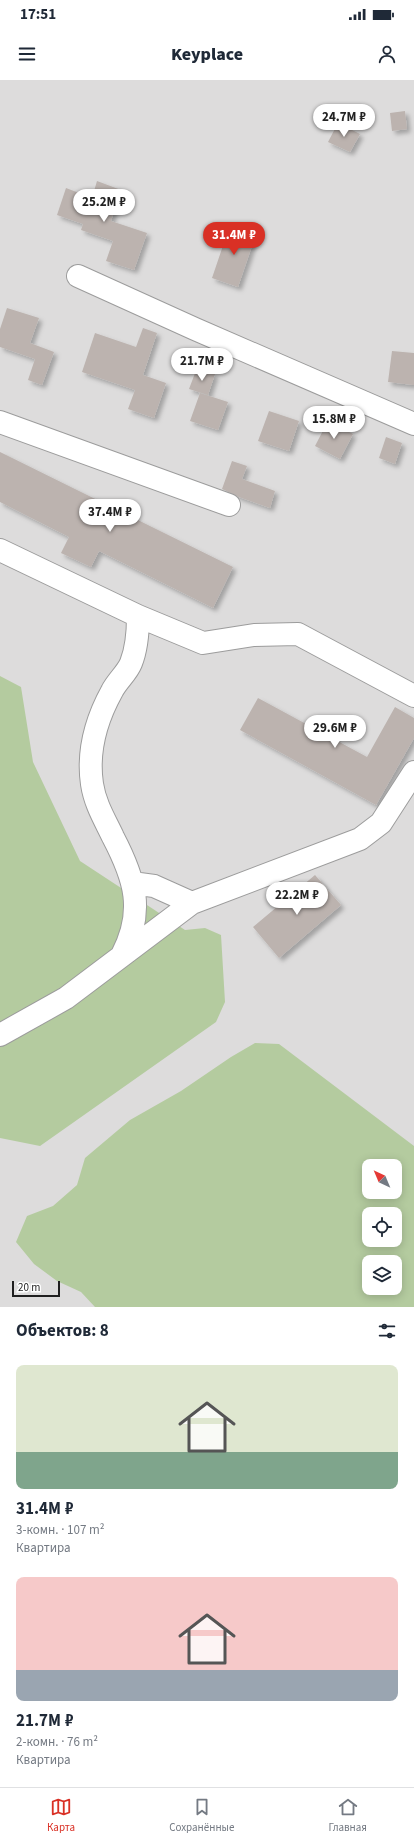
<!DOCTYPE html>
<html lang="ru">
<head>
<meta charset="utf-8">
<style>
  :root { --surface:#fff; --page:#f6f6f7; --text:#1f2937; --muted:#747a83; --line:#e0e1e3; --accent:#d93025 }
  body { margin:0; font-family:"Source Sans 3",sans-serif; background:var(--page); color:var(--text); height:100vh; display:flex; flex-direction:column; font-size:15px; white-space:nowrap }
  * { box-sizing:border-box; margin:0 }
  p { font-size:13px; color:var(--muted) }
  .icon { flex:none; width:22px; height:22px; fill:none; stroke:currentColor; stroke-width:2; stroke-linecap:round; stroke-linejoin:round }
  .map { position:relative; height:1227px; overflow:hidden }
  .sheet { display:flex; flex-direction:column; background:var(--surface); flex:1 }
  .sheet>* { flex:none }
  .needle { width:26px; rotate:316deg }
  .buttons { position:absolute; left:362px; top:1079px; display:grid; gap:8px }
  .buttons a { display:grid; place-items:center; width:40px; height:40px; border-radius:8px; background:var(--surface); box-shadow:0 2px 10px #0003; font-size:20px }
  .scale { position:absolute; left:12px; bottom:10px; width:48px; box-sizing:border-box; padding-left:4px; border:2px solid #1f1f1f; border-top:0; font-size:11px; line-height:14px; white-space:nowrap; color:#1f1f1f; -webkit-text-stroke:3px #fff; paint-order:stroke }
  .price { position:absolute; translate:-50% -34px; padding:0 9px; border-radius:14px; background:#fff; color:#222; font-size:13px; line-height:26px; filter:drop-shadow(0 1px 2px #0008) }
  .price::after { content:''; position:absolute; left:50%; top:24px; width:12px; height:9px; margin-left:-6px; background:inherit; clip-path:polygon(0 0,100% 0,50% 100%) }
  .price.selected { background:var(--accent); color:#fff }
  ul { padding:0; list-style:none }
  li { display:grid; align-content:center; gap:8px; height:212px; padding:0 16px }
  li span { display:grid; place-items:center; height:124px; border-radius:8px; color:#555 }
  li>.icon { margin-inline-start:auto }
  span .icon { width:72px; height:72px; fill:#fffc; stroke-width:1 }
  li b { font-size:17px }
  h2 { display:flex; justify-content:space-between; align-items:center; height:48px; padding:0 16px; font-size:17px }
  .status { display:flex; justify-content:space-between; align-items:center; height:28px; padding:0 20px; background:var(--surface); direction:ltr }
  .status svg { height:11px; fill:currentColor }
  header { display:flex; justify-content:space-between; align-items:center; height:52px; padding:0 16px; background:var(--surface); font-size:18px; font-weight:800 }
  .dock { display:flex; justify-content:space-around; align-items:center; height:56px; border-top:1px solid var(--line); background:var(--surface); font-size:11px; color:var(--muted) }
  .dock a { display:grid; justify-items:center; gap:2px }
  .dock .selected { color:var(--accent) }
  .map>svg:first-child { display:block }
</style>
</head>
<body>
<div class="status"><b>17:51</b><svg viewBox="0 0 49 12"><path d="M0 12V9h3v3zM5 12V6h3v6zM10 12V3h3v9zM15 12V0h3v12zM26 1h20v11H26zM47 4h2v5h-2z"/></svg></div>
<header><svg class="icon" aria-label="menu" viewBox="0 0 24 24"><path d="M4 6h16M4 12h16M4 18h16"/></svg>Keyplace<svg class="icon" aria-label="person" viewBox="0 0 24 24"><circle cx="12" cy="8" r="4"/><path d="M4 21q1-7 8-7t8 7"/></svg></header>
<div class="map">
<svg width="414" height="1227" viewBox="0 0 414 1227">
  <defs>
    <filter id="shadow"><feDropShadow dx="3.5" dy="3.5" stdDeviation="2" flood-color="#0004"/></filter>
  </defs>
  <rect width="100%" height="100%" fill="#efeae6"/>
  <path fill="#dddcdc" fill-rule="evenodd" d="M 0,0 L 414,0 L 414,1227 L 0,1227 ZM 369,1086 L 395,1086 L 395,1112 L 369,1112 ZM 369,1134 L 395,1134 L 395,1160 L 369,1160 ZM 369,1182 L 395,1182 L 395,1208 L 369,1208 Z"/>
  <path fill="#b4cb9f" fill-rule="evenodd" d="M 0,596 L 21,607 L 33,682 L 80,781 L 185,850 L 205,848 L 221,855 L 225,922 L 216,942 L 40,1066 L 0,1058 Z
    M 255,963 L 279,964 L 414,1066 L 414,1227 L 95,1227 L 81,1212 L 57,1201 L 34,1184 L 16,1162 L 27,1136 L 53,1126 L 77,1105 L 85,1078 L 130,1040 L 181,1011 L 231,977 ZM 369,1086 L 395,1086 L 395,1112 L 369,1112 ZM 369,1134 L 395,1134 L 395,1160 L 369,1160 ZM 369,1182 L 395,1182 L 395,1208 L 369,1208 Z"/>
  <path fill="#bcb3af" filter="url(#shadow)" d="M 405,31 L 407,49 L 392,51 L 390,33 Z
    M 338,43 L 360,54 L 350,72 L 328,62 Z
    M 97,101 L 121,110 L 111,141 L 147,153 L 134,190 L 106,181 L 113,161 L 81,150 L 83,144 L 57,135 L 66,108 L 92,118 Z
    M 230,145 L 256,154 L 238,207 L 212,198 Z
    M 7,228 L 39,238 L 30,263 L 54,272 L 42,305 L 28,300 L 35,279 L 0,267 L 0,249 Z
    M 143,248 L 157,253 L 143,295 L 166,303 L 154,338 L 128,329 L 135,310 L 82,292 L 95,253 L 136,267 Z
    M 392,271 L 414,273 L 414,305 L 388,302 Z
    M 197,288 L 215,294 L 208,315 L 189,309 Z
    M 200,313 L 228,322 L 218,350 L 190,341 Z
    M 269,331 L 299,341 L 289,371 L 258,361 Z
    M 328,341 L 353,354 L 340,379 L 315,366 Z
    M 386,357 L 402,363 L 395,384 L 379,378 Z
    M 0,372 L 233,487 L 213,528 L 99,471 L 91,487 L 61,473 L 69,457 L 0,422 Z
    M 232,381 L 247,386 L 242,399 L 275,411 L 270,428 L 239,417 L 222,409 Z
    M 258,618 L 367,677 L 395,627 L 414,638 L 414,658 L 376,725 L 240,650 Z
    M 315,795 L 341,825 L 279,878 L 253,847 Z"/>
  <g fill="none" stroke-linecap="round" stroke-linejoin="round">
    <defs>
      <path id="minor" d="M 78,196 L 195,249 L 414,344
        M 0,342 L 229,425
        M 0,470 L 138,536 L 203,563 L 254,555 L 298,554 L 414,616
        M 132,803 L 154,806 L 192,823
        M 122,875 C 145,831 135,799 113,757 C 105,740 95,724 92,704 C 87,670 96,640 112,611 C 117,601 127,593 131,583 C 137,568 138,552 138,536
        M 0,955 L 66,918 L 192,823 L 360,759 L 381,743 L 414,692"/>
    </defs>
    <use href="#minor" stroke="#9c9c9c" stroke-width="24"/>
    <use href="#minor" stroke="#fff" stroke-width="22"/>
  </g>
</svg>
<div class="buttons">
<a><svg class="needle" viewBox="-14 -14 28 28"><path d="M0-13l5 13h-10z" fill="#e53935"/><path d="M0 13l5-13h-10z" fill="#747a83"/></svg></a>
<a><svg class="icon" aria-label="locate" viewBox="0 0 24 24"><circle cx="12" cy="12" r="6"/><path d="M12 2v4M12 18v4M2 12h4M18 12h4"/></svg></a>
<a><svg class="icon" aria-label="layers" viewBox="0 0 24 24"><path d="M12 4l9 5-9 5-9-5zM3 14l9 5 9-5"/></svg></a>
</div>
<div class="scale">20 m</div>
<b class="price" style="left:344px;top:58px">24.7M ₽</b>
<b class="price" style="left:104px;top:143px">25.2M ₽</b>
<b class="price selected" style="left:234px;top:176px">31.4M ₽</b>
<b class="price" style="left:202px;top:302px">21.7M ₽</b>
<b class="price" style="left:334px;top:360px">15.8M ₽</b>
<b class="price" style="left:110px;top:453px">37.4M ₽</b>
<b class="price" style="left:335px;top:669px">29.6M ₽</b>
<b class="price" style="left:297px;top:836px">22.2M ₽</b>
</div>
<section class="sheet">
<h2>Объектов: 8<svg class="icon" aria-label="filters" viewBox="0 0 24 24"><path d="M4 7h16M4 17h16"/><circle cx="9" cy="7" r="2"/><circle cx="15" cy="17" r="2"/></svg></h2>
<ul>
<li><span style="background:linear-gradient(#dfe7d0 70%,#7fa58c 0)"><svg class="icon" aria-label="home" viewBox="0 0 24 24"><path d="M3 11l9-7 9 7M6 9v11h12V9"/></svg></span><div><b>31.4M ₽</b><p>3-комн. · 107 m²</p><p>Квартира</p></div></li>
<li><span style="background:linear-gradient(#f6c9c9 75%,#9aa5b1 0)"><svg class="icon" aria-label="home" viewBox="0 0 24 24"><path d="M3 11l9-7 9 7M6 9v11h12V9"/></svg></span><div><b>21.7M ₽</b><p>2-комн. · 76 m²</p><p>Квартира</p></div></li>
</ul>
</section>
<nav class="dock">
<a class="selected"><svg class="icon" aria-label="map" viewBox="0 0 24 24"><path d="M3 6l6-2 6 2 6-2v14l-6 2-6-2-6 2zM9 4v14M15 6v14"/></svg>Карта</a>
<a><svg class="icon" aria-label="saved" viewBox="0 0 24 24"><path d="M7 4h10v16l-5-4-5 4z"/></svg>Сохранённые</a>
<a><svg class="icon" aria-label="home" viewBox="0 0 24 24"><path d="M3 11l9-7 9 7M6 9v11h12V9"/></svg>Главная</a>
</nav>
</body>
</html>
